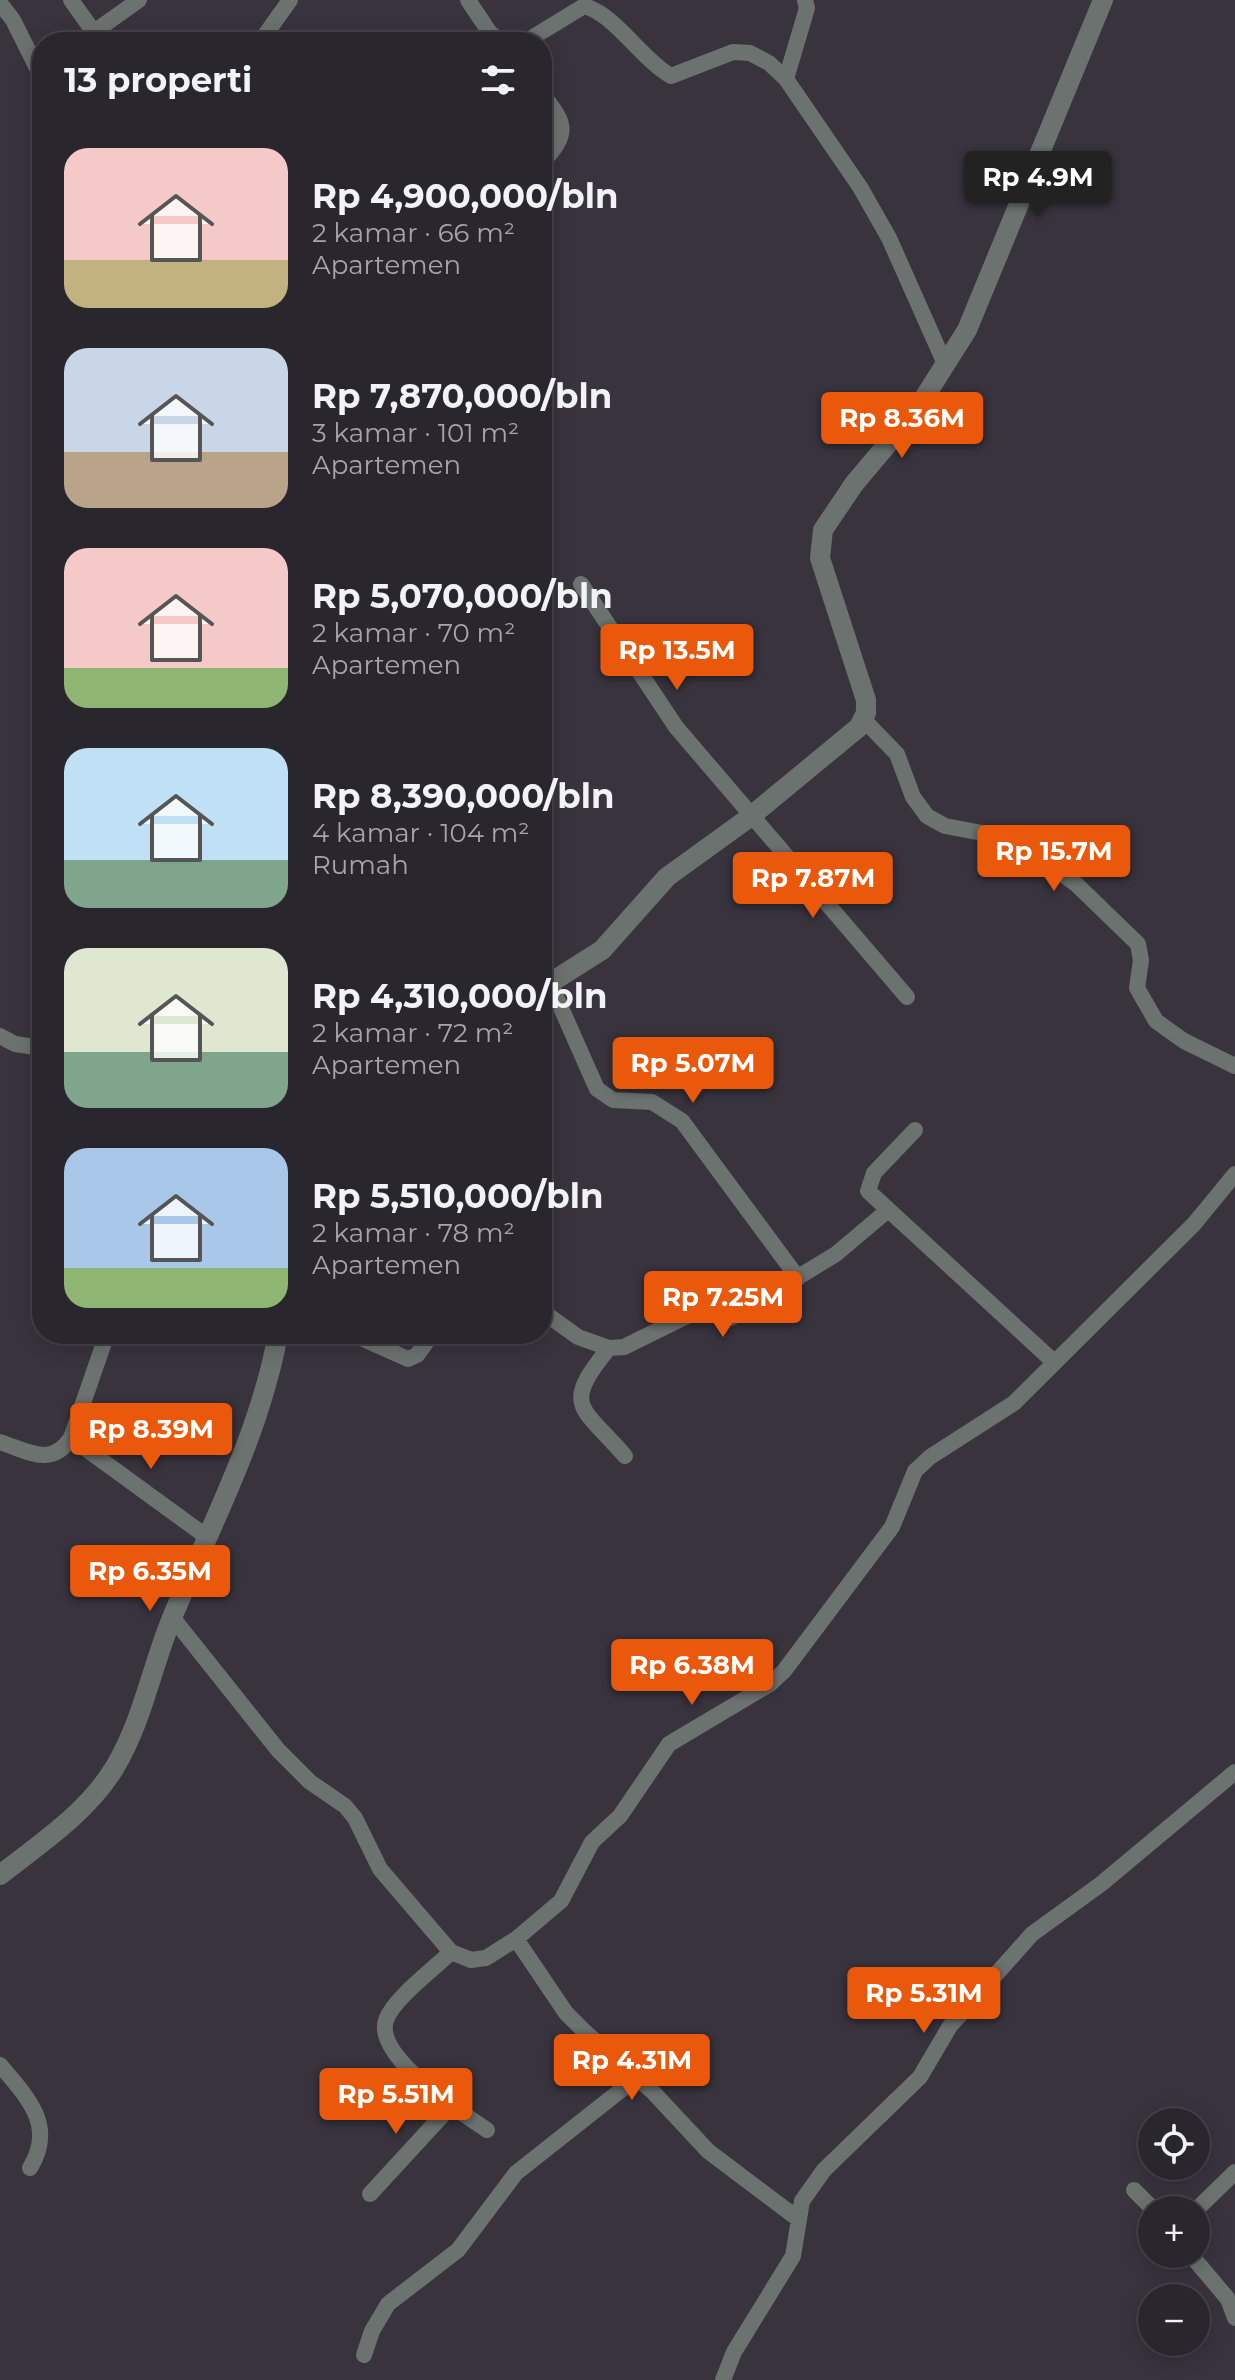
<!DOCTYPE html>
<html lang="id">
<head>
<meta charset="utf-8">
<style>
  :root { --surface:#2a262e; --page:#322e36; --text:#f1f3f6; --muted:#a5a5aa; --line:#46434a; --accent:#ea580c }
  body { margin:0; font-family:Montserrat,sans-serif; background:var(--page); color:var(--text); height:100vh; display:flex; flex-direction:column; font-size:30px; white-space:nowrap }
  * { box-sizing:border-box; margin:0 }
  p { font-size:26px; color:var(--muted) }
  .icon { flex:none; width:44px; height:44px; fill:none; stroke:currentColor; stroke-width:2; stroke-linecap:round; stroke-linejoin:round }
  .map { position:relative; flex:1; overflow:hidden }
  .details { position:absolute; left:32px; top:32px; width:520px; height:1312px; display:flex; flex-direction:column; background:var(--surface); border-radius:32px; box-shadow:0 4px 20px #0003,0 0 0 2px var(--line) }
  .details>* { flex:none }
  .buttons { position:absolute; left:1138px; top:2108px; display:grid; gap:16px }
  .buttons a { display:grid; place-items:center; width:72px; height:72px; border-radius:50%; background:var(--surface); box-shadow:0 4px 20px #0003,0 0 0 2px var(--line); font-size:40px }
  .price { position:absolute; translate:-50% -68px; padding:0 18px; border-radius:8px; background:var(--accent); color:#fff; font-size:26px; line-height:52px; filter:drop-shadow(0 2px 4px #0008) }
  .price::after { content:''; position:absolute; left:50%; top:48px; width:24px; height:18px; margin-left:-12px; background:inherit; clip-path:polygon(0 0,100% 0,50% 100%) }
  .price.active { background:#222; color:#fff }
  ul { padding:0; list-style:none }
  li { display:flex; align-items:center; gap:24px; height:200px; padding:0 32px }
  li span { display:grid; place-items:center; flex:none; width:224px; height:160px; border-radius:24px; color:#555 }
  li>.icon { margin-inline-start:auto }
  span .icon { width:96px; height:96px; fill:#fffc; stroke-width:1 }
  li b { font-size:34px }
  h2 { display:flex; justify-content:space-between; align-items:center; height:96px; padding:0 32px; font-size:34px }
  .map>svg:first-child { display:block }
</style>
</head>
<body>
<div class="map">
<svg width="1235" height="2380" viewBox="0 0 1235 2380">
  <rect width="100%" height="100%" fill="#38333d"/>
  <g fill="none" stroke-linecap="round" stroke-linejoin="round">
    <path stroke="#6c726f" stroke-width="16" d="M 71,0 L 101,42
      M 468,0 L 490,33 L 503,42
      M 0,3 L 13,20 L 42,78
      M 94,32 L 139,0
      M 260,42 L 290,0
      M 525,42 L 584,6 C 615,14 641,59 671,76 L 733,52 L 750,53 L 769,63 L 786,79 L 860,187 L 889,238 L 945,364
      M 786,79 L 807,8 L 805,0
      M 542,94 C 566,123 570,133 542,163
      M 581,584 L 676,727 L 907,997
      M 863,719 L 897,754 L 913,797 L 927,816 L 945,826 L 1014,839 L 1076,884 L 1138,944 L 1141,960 L 1137,988 L 1156,1021 L 1184,1041 L 1235,1066
      M 550,983 L 597,1089 L 613,1100 L 652,1102 L 682,1121 L 798,1278
      M 0,1036 L 15,1044 L 42,1048
      M 915,1130 L 874,1173 L 868,1191 L 1054,1362
      M 542,1311 L 578,1337 L 609,1348 L 624,1347 L 697,1311 L 731,1318 L 836,1254 L 887,1211
      M 352,1334 L 408,1359 L 417,1355 L 432,1334
      M 609,1348 C 561,1407 581,1405 625,1456
      M 71,1438 L 207,1537
      M 0,1442 C 28,1451 51,1468 71,1438 L 107,1334
      M 172,1617 L 278,1750 L 310,1782 L 345,1806 L 355,1818 L 380,1869 L 451,1952 L 471,1960 L 486,1958 L 516,1939 L 561,1901 L 592,1842 L 620,1816 L 669,1744 L 770,1684 L 784,1671 L 892,1527 L 915,1471 L 930,1457 L 1014,1403 L 1194,1224 L 1235,1174
      M 516,1939 L 566,2013 L 584,2031 L 653,2092 L 708,2151 L 797,2218
      M 451,1952 C 435,1968 393,1999 386,2020 C 374,2056 460,2112 487,2130
      M 0,2065 C 28,2098 56,2126 30,2168
      M 1134,2190 L 1154,2210
      M 370,2194 L 451,2106
      M 1196,2210 L 1235,2172
      M 1190,2254 L 1228,2299 L 1235,2318
      M 364,2355 L 372,2331 L 388,2304 L 458,2250 L 516,2173 L 635,2079
      M 723,2380 L 734,2352 L 793,2256 L 802,2201 L 824,2170 L 920,2077 L 950,2026 L 1032,1934 L 1101,1884 L 1235,1772"/>
    <path stroke="#6c726f" stroke-width="20" d="M 542,988 L 602,950 L 667,877 L 750,817 L 859,727 L 866,713 L 866,700 L 820,558 L 823,530 L 854,484 L 917,409 L 967,330 L 1103,0
      M 0,1875 C 41,1843 88,1812 115,1767 C 144,1718 152,1664 174,1613 C 213,1521 260,1433 278,1334"/>
  </g>
</svg>
<div class="buttons">
<a><svg class="icon" aria-label="locate" viewBox="0 0 24 24"><circle cx="12" cy="12" r="6"/><path d="M12 2v4M12 18v4M2 12h4M18 12h4"/></svg></a>
<a>+</a>
<a>−</a>
</div>
<b class="price active" style="left:1038px;top:219px">Rp 4.9M</b>
<b class="price" style="left:902px;top:460px">Rp 8.36M</b>
<b class="price" style="left:677px;top:692px">Rp 13.5M</b>
<b class="price" style="left:1054px;top:893px">Rp 15.7M</b>
<b class="price" style="left:813px;top:920px">Rp 7.87M</b>
<b class="price" style="left:693px;top:1105px">Rp 5.07M</b>
<b class="price" style="left:723px;top:1339px">Rp 7.25M</b>
<b class="price" style="left:151px;top:1471px">Rp 8.39M</b>
<b class="price" style="left:150px;top:1613px">Rp 6.35M</b>
<b class="price" style="left:692px;top:1707px">Rp 6.38M</b>
<b class="price" style="left:924px;top:2035px">Rp 5.31M</b>
<b class="price" style="left:632px;top:2102px">Rp 4.31M</b>
<b class="price" style="left:396px;top:2136px">Rp 5.51M</b>
<section class="details">
<h2>13 properti<svg class="icon" aria-label="filters" viewBox="0 0 24 24"><path d="M4 7h16M4 17h16"/><circle cx="9" cy="7" r="2"/><circle cx="15" cy="17" r="2"/></svg></h2>
<ul>
<li><span style="background:linear-gradient(#f6c9c9 70%,#c2b280 0)"><svg class="icon" aria-label="home" viewBox="0 0 24 24"><path d="M3 11l9-7 9 7M6 9v11h12V9"/></svg></span><div><b>Rp 4,900,000/bln</b><p>2 kamar · 66 m²</p><p>Apartemen</p></div></li>
<li><span style="background:linear-gradient(#c9d6e8 65%,#b9a48a 0)"><svg class="icon" aria-label="home" viewBox="0 0 24 24"><path d="M3 11l9-7 9 7M6 9v11h12V9"/></svg></span><div><b>Rp 7,870,000/bln</b><p>3 kamar · 101 m²</p><p>Apartemen</p></div></li>
<li><span style="background:linear-gradient(#f6c9c9 75%,#8fb573 0)"><svg class="icon" aria-label="home" viewBox="0 0 24 24"><path d="M3 11l9-7 9 7M6 9v11h12V9"/></svg></span><div><b>Rp 5,070,000/bln</b><p>2 kamar · 70 m²</p><p>Apartemen</p></div></li>
<li><span style="background:linear-gradient(#bfe0f5 70%,#7fa58c 0)"><svg class="icon" aria-label="home" viewBox="0 0 24 24"><path d="M3 11l9-7 9 7M6 9v11h12V9"/></svg></span><div><b>Rp 8,390,000/bln</b><p>4 kamar · 104 m²</p><p>Rumah</p></div></li>
<li><span style="background:linear-gradient(#dfe7d0 65%,#7fa58c 0)"><svg class="icon" aria-label="home" viewBox="0 0 24 24"><path d="M3 11l9-7 9 7M6 9v11h12V9"/></svg></span><div><b>Rp 4,310,000/bln</b><p>2 kamar · 72 m²</p><p>Apartemen</p></div></li>
<li><span style="background:linear-gradient(#a9c7e8 75%,#8fb573 0)"><svg class="icon" aria-label="home" viewBox="0 0 24 24"><path d="M3 11l9-7 9 7M6 9v11h12V9"/></svg></span><div><b>Rp 5,510,000/bln</b><p>2 kamar · 78 m²</p><p>Apartemen</p></div></li>
</ul>
</section>
</div>
</body>
</html>
